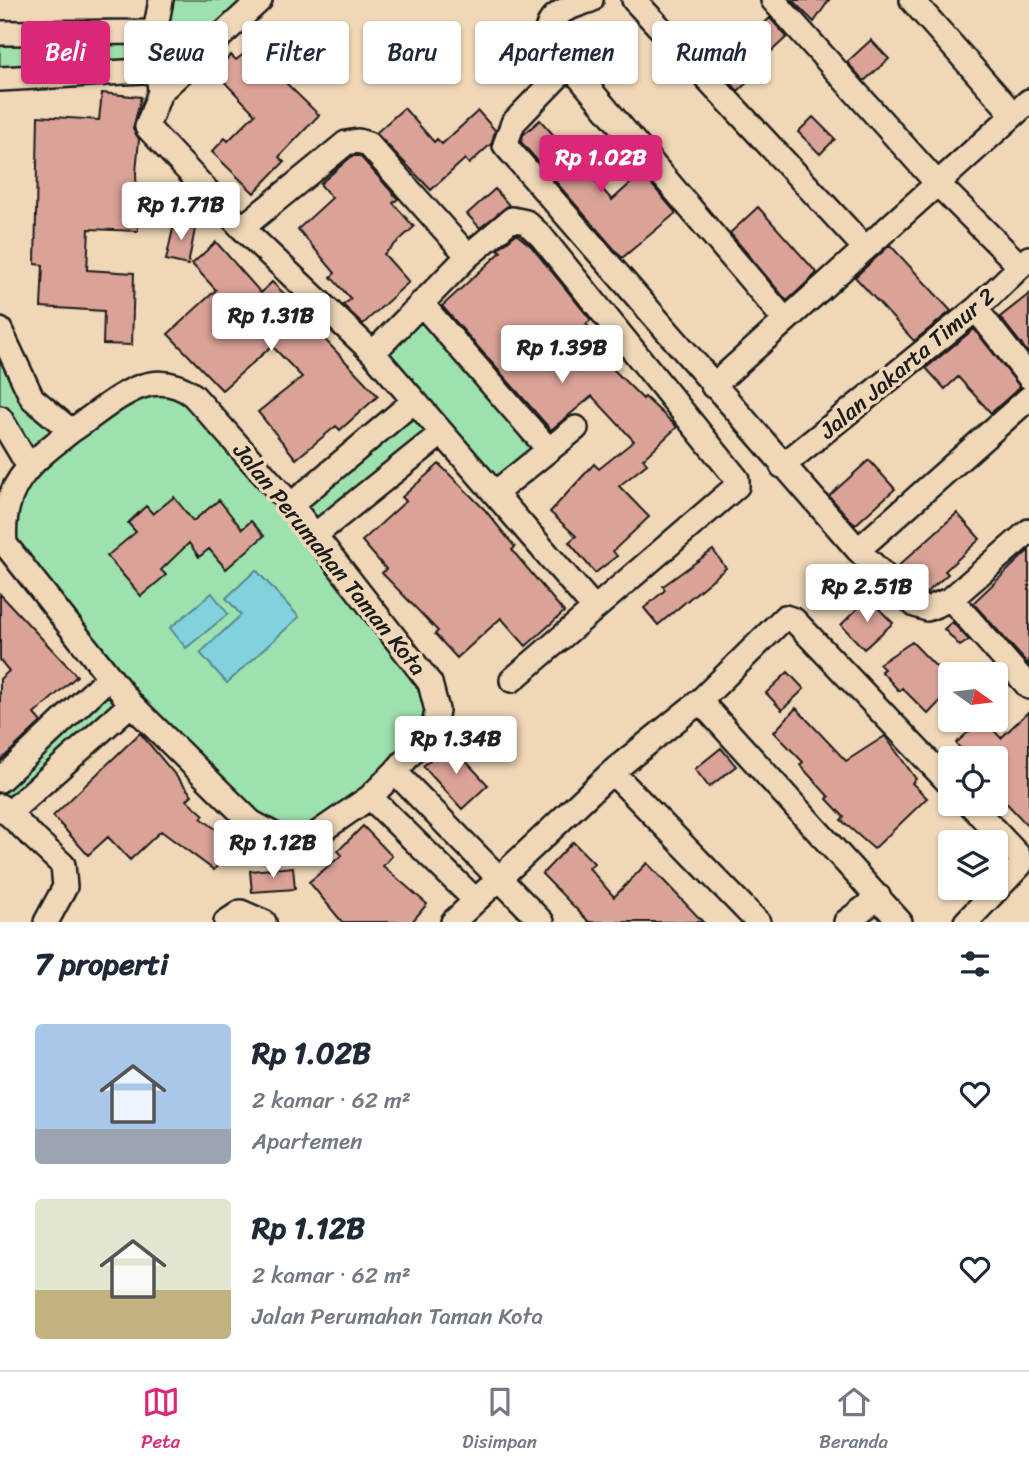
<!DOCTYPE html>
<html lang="id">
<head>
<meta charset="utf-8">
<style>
  :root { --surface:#fff; --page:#f6f6f7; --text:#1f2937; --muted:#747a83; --line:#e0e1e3; --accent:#db2777 }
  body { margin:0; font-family:Sriracha,sans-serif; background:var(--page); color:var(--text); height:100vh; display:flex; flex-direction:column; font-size:26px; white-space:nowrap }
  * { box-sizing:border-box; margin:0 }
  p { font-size:23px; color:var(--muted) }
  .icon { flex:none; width:38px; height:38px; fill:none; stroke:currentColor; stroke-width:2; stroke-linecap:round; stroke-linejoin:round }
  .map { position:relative; height:922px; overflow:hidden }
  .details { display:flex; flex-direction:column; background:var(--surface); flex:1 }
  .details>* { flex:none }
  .top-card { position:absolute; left:21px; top:21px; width:987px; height:63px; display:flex; gap:14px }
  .needle { width:46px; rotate:104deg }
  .tools { position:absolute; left:938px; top:662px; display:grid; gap:14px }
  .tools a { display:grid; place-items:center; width:70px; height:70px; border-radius:7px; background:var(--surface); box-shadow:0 2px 5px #0004; font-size:35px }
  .price { position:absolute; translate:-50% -60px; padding:0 16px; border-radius:7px; background:#fff; color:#222; font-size:23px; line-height:46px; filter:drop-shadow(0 2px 4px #0008) }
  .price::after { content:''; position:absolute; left:50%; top:42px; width:21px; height:16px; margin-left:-10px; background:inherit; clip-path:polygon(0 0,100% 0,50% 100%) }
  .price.selected { background:var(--accent); color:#fff }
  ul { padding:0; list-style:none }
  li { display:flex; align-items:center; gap:21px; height:175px; padding:0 35px }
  li span { display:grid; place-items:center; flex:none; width:196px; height:140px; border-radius:7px; color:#555 }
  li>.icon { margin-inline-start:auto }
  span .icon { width:84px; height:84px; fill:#fffc; stroke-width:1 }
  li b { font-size:30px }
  h2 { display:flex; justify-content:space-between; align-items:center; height:84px; padding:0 35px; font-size:30px }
  .chip { padding:0 24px; border-radius:7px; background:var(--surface); box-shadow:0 2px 5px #0004; font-size:24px; line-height:63px }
  .chip.selected { background:var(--accent); color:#fff }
  .dock { display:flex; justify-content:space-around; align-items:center; height:98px; border-top:2px solid var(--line); background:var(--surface); font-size:19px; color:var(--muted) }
  .dock a { display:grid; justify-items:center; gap:4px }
  .dock .selected { color:var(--accent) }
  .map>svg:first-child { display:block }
</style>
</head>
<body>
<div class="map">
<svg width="1029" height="922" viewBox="0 0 1029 922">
  <rect width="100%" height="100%" fill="#efd7b7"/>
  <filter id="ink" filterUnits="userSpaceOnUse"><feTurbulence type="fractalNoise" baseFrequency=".0143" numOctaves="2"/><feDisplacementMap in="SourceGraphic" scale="14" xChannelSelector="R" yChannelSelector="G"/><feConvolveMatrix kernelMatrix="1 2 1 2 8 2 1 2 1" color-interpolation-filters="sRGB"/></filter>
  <g filter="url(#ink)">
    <path fill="#9de2ae" stroke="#5c7f65" stroke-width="2" d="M 161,0 L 260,0 L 160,92 L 161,70 L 0,79 L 0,33 L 155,32 Z
      M 421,303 L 549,450 L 495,493 L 442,433 L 315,535 L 437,710 L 395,772 L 286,841 L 131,705 L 0,806 L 0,780 L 108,678 L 5,544 L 28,465 L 0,418 L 0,330 L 32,398 L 71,431 L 165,383 L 291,505 L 414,401 L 373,353 Z"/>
    <path fill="#82d2dd" stroke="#598990" stroke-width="2" d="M 256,570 L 299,617 L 227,683 L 200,653 L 241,615 L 226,598 Z
      M 212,593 L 228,614 L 186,648 L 170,628 Z"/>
    <path fill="#dba298" stroke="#1c1c1c" stroke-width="2" d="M 792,0 L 829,0 L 814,22 Z
      M 770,18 L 787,37 L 764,58 L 746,39 Z
      M 271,32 L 298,64 L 281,78 L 319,115 L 279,157 L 284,162 L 254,193 L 212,152 L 225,138 L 228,141 L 255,114 L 214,71 L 231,55 L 236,60 Z
      M 871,40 L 889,59 L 864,81 L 847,62 Z
      M 748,49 L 764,67 L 738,91 L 722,73 Z
      M 102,93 L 141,97 L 133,129 L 139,139 L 136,173 L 138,231 L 89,229 L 87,270 L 134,273 L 132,345 L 103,344 L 104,311 L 41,307 L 43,265 L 35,264 L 38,116 L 99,120 Z
      M 404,108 L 434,142 L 437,139 L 442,144 L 478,111 L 495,130 L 492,143 L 469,164 L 465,159 L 431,190 L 376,133 Z
      M 813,117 L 835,139 L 820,154 L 798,132 Z
      M 540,120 L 612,200 L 642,173 L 676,213 L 622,258 L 521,142 L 523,135 Z
      M 352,156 L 360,156 L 398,199 L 393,203 L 414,227 L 384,254 L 409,282 L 363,324 L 343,305 L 351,299 L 331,277 L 335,273 L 298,229 L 332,198 L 320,184 Z
      M 495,189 L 509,205 L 480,228 L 467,214 Z
      M 758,207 L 817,273 L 787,301 L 730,233 Z
      M 175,220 L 196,224 L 188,265 L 166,260 Z
      M 516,234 L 531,246 L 591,320 L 586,324 L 617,358 L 609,365 L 643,399 L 645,397 L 677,427 L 643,459 L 647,464 L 619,486 L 649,517 L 613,551 L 617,556 L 595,573 L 569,542 L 576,536 L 550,512 L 594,464 L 599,469 L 634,441 L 592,396 L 551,430 L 442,306 L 501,252 L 498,249 Z
      M 216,242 L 261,293 L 272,282 L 304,313 L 308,310 L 321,323 L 315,329 L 378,396 L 340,430 L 336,426 L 296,459 L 258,412 L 302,377 L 272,346 L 222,390 L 168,334 L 216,290 L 192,264 Z
      M 890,245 L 951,311 L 914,341 L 855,277 Z
      M 1029,294 L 1029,354 L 1000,317 Z
      M 974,329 L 1020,387 L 991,413 L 958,377 L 945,389 L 926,368 Z
      M 869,460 L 895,489 L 855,525 L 829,496 Z
      M 439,464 L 485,510 L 515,547 L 512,550 L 564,612 L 526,646 L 501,618 L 457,658 L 435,634 L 438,631 L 382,573 L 386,569 L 362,541 L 406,501 L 402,497 Z
      M 174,497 L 193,521 L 219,500 L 242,529 L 251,521 L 264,536 L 226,569 L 209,549 L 199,557 L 189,543 L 161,570 L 166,575 L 141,596 L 107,556 L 136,532 L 128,523 L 146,506 L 153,514 Z
      M 957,513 L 980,539 L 945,571 L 948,574 L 925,594 L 922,593 L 896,568 Z
      M 713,550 L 726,568 L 658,625 L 644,608 L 665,590 L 663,586 Z
      M 1029,550 L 1029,665 L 973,603 Z
      M 0,594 L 77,676 L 34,714 L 41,722 L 0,761 L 0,679 L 9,671 L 0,660 Z
      M 868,598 L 893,623 L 864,649 L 841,625 Z
      M 952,622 L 969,640 L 960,646 L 944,629 Z
      M 912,642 L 950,681 L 950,691 L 928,714 L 902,688 L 899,691 L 881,671 L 884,669 L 879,664 Z
      M 788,672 L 804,689 L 782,710 L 766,693 Z
      M 796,708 L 846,761 L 885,736 L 916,779 L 912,783 L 927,798 L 874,849 L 841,820 L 844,817 L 827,799 L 829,797 L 800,765 L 803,762 L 774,732 Z
      M 1029,711 L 1029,827 L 996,792 L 996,758 L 968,758 L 956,743 L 983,719 L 1001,738 Z
      M 140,733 L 192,795 L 187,800 L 204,815 L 201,818 L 234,843 L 214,870 L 161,831 L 130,860 L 108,837 L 88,855 L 53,816 Z
      M 449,743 L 488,785 L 462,809 L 423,766 Z
      M 721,748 L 736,766 L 709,787 L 695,769 Z
      M 363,826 L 392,856 L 383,866 L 427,904 L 412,922 L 342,922 L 309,882 L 342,855 L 338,851 Z
      M 573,842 L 594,863 L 589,868 L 614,897 L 647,863 L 703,922 L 589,922 L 542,874 Z
      M 293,867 L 295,889 L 252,892 L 250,871 Z"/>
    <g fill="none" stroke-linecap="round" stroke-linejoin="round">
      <defs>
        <path id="street" d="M 161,0 L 155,32 L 160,92 L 147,127 L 242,228 L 373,353 L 594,608
          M 591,0 C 575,6 551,11 547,30 L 569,65 L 785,320
          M 634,0 L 865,248
          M 773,0 L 937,183 L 1020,266
          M 912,0 L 1013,114
          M 0,33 L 155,32
          M 569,65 L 513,123 L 505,145 L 858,550 L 915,605 L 927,609 L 951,599 L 1029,531
          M 0,79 L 161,70
          M 160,92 L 260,0
          M 242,228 L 346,143 L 358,141 L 368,144 L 468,256 L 512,219 L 526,222 L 541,236 L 737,479 L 737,486 L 512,680
          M 421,303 L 549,450
          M 976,309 L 1029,377
          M 0,330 L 32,398 L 71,431 C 110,406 148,362 193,395 L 291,505 L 430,683 L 437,710 L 434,727 L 395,772 L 370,797 L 305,842 L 286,841 L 251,822 L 131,704 L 5,544 C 0,486 30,463 71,431
          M 373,353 L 468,256
          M 713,386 L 1029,101
          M 0,418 L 28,465
          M 782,466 L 976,309 L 1029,258
          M 495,493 L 576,428
          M 291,505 L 414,401
          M 315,535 L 442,433
          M 858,550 L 1029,398
          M 951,599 L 1029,687
          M 700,701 L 900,922
          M 395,772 L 542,922
          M 612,772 L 758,922
          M 0,780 L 108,678
          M 370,797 L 475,900
          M 0,806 L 63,865 L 65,887 L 46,922
          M 8,814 L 131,704
          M 226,922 L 241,912 L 264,922
          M 453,922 L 612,772 L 700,701 L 785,617 L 794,620 L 950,784
          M 846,922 L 879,897
          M 966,922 L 1021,864 L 1018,855 L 969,803"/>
      </defs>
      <use href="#street" stroke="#1c1c1c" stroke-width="28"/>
      <use href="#street" stroke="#efd7b7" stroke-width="23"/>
    </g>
  </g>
  <g text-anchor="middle" stroke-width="7" stroke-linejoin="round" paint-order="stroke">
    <g font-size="23" fill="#1c1c1c" stroke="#efd7b7">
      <text transform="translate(907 363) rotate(-40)" y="8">Jalan Jakarta Timur 2</text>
      <text transform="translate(330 559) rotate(51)" y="8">Jalan Perumahan Taman Kota</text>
    </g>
  </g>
</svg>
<div class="tools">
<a><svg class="needle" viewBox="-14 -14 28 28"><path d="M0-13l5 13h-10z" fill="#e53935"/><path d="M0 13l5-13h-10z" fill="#747a83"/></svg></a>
<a><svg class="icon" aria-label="locate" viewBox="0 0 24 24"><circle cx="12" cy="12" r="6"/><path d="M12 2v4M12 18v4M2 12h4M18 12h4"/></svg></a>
<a><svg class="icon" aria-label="layers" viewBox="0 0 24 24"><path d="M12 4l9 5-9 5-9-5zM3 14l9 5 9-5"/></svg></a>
</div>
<b class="price selected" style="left:601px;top:195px">Rp 1.02B</b>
<b class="price" style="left:181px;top:242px">Rp 1.71B</b>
<b class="price" style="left:271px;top:353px">Rp 1.31B</b>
<b class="price" style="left:562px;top:385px">Rp 1.39B</b>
<b class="price" style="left:867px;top:624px">Rp 2.51B</b>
<b class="price" style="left:456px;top:776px">Rp 1.34B</b>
<b class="price" style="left:273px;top:880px">Rp 1.12B</b>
<div class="top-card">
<a class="chip selected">Beli</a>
<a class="chip">Sewa</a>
<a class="chip">Filter</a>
<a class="chip">Baru</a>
<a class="chip">Apartemen</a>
<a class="chip">Rumah</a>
</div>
</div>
<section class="details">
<h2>7 properti<svg class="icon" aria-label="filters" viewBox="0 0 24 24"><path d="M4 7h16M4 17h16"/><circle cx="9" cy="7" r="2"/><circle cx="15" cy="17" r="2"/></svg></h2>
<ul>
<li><span style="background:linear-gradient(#a9c7e8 75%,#9aa5b1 0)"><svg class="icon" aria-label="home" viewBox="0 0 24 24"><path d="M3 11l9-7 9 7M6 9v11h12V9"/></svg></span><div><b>Rp 1.02B</b><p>2 kamar · 62 m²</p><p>Apartemen</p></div><svg class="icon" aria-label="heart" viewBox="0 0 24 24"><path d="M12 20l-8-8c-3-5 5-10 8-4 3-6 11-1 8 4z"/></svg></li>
<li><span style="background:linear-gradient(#dfe7d0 65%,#c2b280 0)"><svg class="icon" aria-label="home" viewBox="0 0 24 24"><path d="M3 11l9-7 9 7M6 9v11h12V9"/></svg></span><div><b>Rp 1.12B</b><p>2 kamar · 62 m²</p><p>Jalan Perumahan Taman Kota</p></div><svg class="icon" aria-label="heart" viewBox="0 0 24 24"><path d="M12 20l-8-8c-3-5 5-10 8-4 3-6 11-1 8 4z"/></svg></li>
</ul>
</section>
<nav class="dock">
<a class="selected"><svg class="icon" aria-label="map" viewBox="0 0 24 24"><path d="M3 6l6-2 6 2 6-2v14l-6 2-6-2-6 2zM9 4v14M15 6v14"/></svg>Peta</a>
<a><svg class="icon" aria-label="saved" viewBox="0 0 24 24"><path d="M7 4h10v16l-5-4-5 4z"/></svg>Disimpan</a>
<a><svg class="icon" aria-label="home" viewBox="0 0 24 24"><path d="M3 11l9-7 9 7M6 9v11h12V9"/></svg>Beranda</a>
</nav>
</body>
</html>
